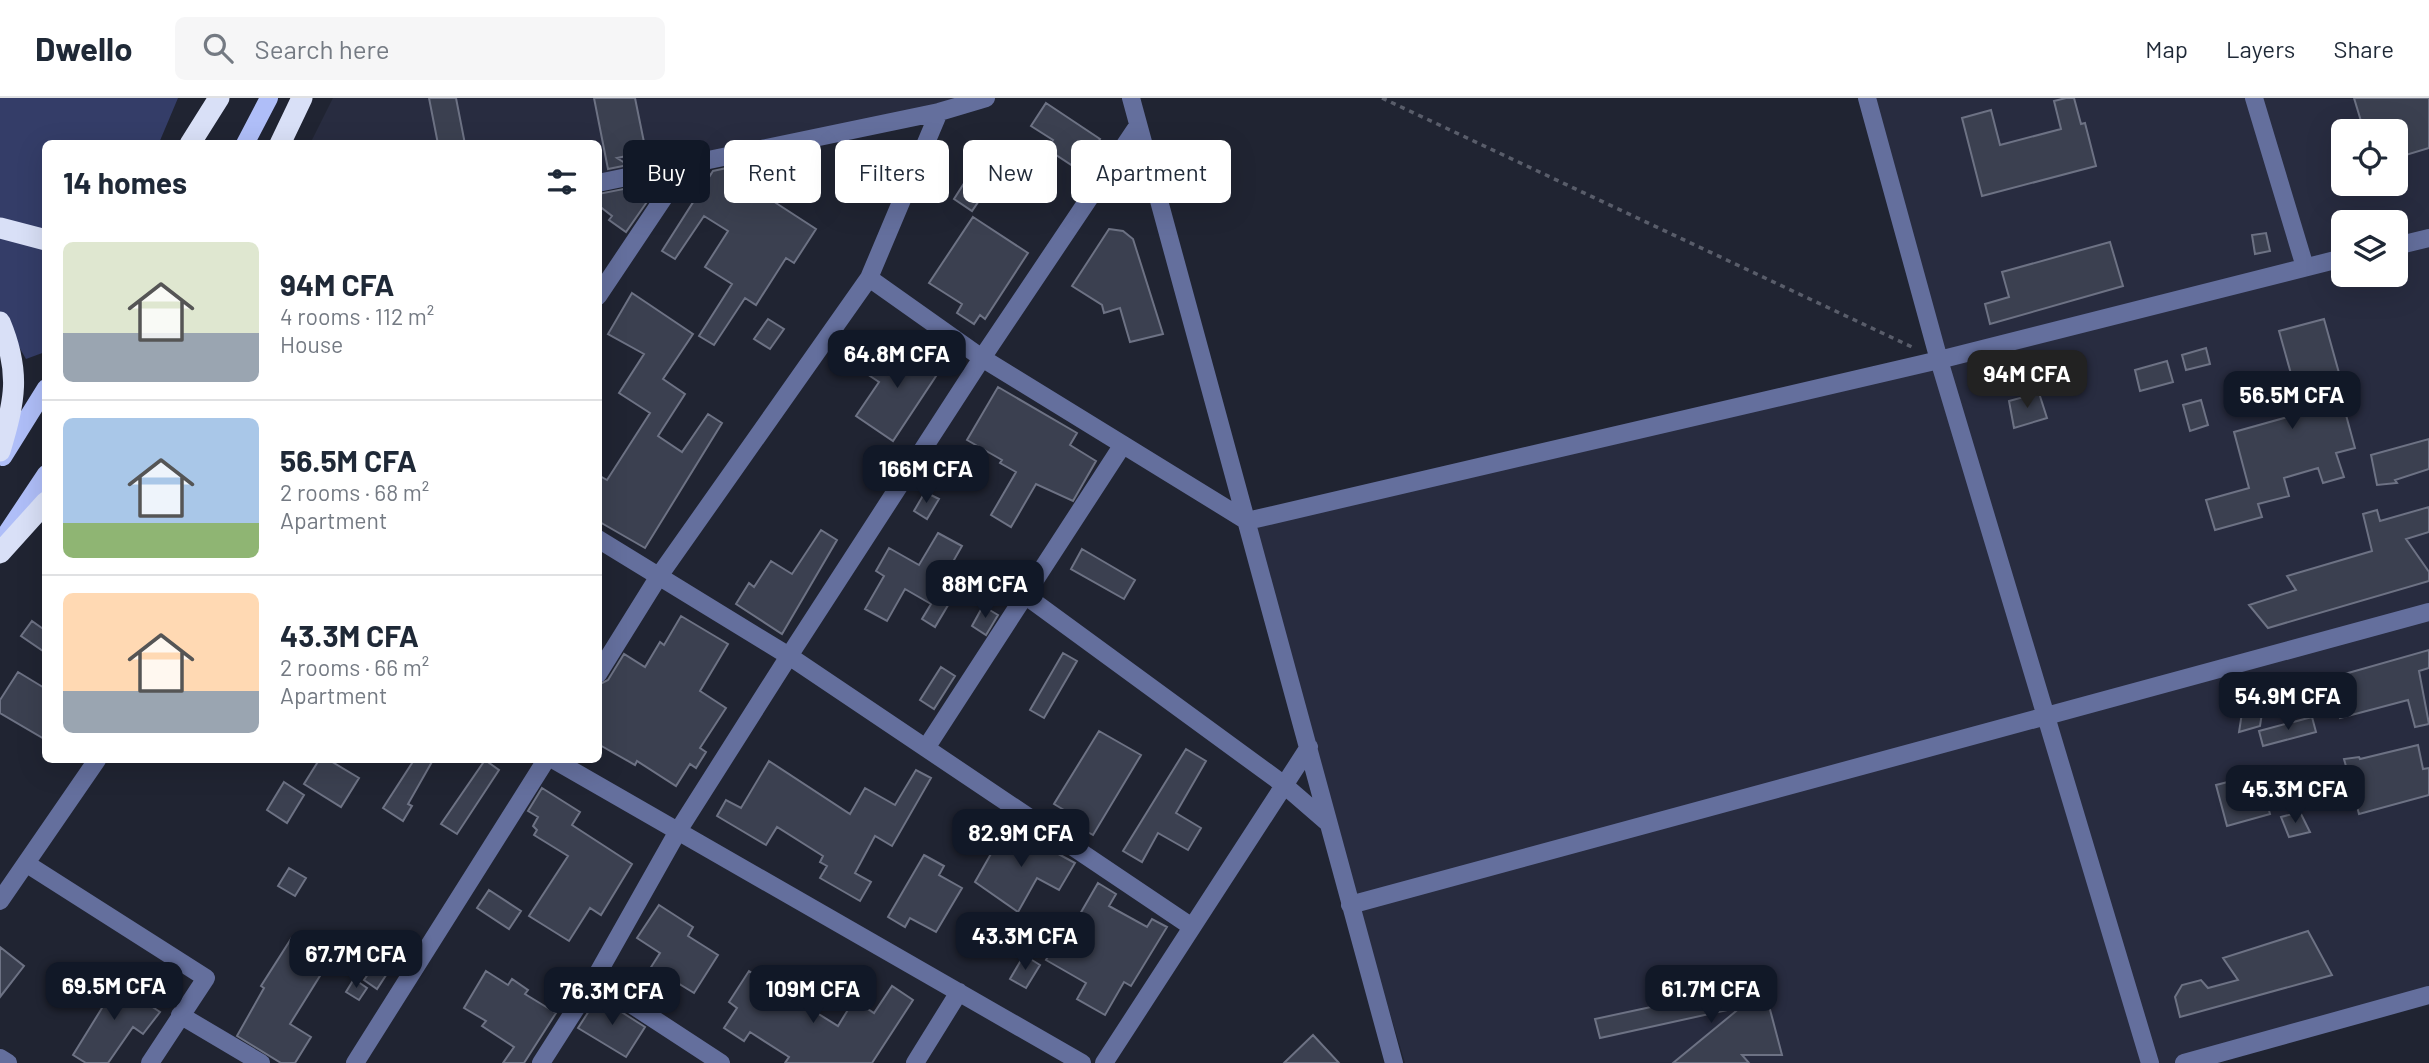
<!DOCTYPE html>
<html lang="en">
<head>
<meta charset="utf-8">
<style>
  :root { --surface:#fff; --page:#f6f6f7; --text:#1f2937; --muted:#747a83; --line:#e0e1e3; --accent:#111827 }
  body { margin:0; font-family:Barlow,sans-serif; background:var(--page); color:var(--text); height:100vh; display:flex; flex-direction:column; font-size:26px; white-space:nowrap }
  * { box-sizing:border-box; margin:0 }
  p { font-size:23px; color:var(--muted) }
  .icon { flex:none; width:38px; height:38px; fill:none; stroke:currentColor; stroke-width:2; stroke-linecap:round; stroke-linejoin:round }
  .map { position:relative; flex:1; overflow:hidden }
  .drawer { position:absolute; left:42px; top:42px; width:560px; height:623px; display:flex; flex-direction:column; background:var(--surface); border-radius:10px; box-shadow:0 7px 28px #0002 }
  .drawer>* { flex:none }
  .guide { position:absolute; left:623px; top:42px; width:665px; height:63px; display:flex; gap:14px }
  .tools { position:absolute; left:2331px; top:21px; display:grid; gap:14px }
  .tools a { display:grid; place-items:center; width:77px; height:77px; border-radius:10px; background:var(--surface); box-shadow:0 7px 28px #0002; font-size:35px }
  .price { position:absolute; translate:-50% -60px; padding:0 16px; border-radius:14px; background:var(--accent); color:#fff; font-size:23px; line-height:46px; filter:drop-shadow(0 2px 4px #0008) }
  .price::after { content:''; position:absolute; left:50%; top:42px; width:21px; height:16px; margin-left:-10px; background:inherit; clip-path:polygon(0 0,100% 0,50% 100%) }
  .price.selected { background:#222; color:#fff }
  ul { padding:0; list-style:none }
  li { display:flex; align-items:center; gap:21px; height:175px; padding:0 21px }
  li+li { border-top:2px solid var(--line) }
  li span { display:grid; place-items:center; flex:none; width:196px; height:140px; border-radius:10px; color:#555 }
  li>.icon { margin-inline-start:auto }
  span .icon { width:84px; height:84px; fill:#fffc; stroke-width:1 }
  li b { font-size:30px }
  h2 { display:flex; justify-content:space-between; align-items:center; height:84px; padding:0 21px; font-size:30px }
  .chip { padding:0 24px; border-radius:10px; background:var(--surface); box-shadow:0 7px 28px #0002; font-size:24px; line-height:63px }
  .chip.selected { background:var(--accent); color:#fff }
  header { display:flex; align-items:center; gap:42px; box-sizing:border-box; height:98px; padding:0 35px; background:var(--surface); border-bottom:2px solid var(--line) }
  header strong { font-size:33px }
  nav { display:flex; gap:38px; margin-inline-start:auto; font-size:24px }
  .search { width:490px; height:63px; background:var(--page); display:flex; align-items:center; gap:18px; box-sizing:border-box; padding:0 24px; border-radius:10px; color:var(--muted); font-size:26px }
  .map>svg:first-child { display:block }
</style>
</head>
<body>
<header>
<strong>Dwello</strong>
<div class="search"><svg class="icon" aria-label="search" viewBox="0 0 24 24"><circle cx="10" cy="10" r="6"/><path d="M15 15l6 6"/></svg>Search here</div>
<nav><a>Map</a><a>Layers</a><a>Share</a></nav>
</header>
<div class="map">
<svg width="2429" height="965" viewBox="0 0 2429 965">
  <rect width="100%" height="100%" fill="#202432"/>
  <path fill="#282c40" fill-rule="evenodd" d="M 333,0 L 986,0 L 599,85 L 598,46 L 310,46 Z
    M 1867,0 L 2429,0 L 2429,897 L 2184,965 L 1405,965 L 1309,649 L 1247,423 L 1938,262 ZM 2343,33 L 2396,33 L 2396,86 L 2343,86 ZM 2343,124 L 2396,124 L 2396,177 L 2343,177 Z"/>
  <path fill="#343d68" d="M 0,0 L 178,0 L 159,45 L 46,46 L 45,254 L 26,261 L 0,216 Z"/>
  <path fill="#3b4050" stroke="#6d7284" stroke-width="2" d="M 429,0 L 456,0 L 465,46 L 438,46 Z
    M 594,0 L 635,0 L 646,54 L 617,60 L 628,67 L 608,71 Z
    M 2066,0 L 2074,0 L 2081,26 L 2085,25 L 2096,68 L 1982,98 L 1962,20 L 1991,12 L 2000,47 L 2061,31 L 2054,3 Z
    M 2354,0 L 2429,0 L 2429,50 L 2396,60 L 2396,33 L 2364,33 Z
    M 1046,5 L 1100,41 L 1079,72 L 1047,51 L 1053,42 L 1031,28 Z
    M 789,57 L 802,65 L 776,105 L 816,131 L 794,165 L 786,160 L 756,207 L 745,200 L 714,247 L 699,238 L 732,186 L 705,169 L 728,133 L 704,118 L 675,161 L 662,153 L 713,73 L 740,67 L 759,87 L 777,59 Z
    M 970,76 L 989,88 L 972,113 L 954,101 Z
    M 654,85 L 658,88 L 626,134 L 609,122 L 612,118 L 598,107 L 598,96 Z
    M 973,119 L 1028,155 L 985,221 L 980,217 L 974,226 L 957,215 L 962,206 L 929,185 Z
    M 1109,131 L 1123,133 L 1133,141 L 1163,236 L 1130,244 L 1120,210 L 1104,215 L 1102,207 L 1072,188 Z
    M 2266,135 L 2270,153 L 2255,156 L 2252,137 Z
    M 2110,144 L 2123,188 L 1990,226 L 1985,206 L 2009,199 L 2002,174 Z
    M 632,195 L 693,236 L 663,281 L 685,296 L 658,338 L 682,354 L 708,316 L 722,325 L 645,450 L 598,423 L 598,377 L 607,382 L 650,315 L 619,295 L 644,256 L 608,236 Z
    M 768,221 L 784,231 L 770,251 L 754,241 Z
    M 2324,221 L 2344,293 L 2340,295 L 2355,350 L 2336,355 L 2344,379 L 2323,385 L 2318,370 L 2284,380 L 2289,398 L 2258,406 L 2262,419 L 2215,432 L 2206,402 L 2249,390 L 2234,334 L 2302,315 L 2279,233 Z
    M 904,245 L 942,269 L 893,343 L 856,318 L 879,284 L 864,274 L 872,261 L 887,271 Z
    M 2206,250 L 2210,266 L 2186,272 L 2182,257 Z
    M 2167,263 L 2173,284 L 2140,293 L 2135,272 Z
    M 998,289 L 1077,335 L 1070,347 L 1096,363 L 1073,403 L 1036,386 L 1011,429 L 991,417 L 1016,374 L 1000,365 L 1002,362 L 967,342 Z
    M 2039,295 L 2047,320 L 2014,330 L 2009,303 Z
    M 2201,302 L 2208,327 L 2190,333 L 2183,307 Z
    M 2429,341 L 2429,371 L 2395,382 L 2397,385 L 2377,387 L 2371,357 Z
    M 925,394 L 939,401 L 927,421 L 914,413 Z
    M 2429,409 L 2429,434 L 2406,441 L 2429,474 L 2429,483 L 2268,530 L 2249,507 L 2296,492 L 2287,478 L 2372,453 L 2363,416 L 2377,412 L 2380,423 Z
    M 821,432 L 837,442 L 782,536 L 736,506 L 749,485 L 754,489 L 771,463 L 792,476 Z
    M 938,435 L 962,448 L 942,483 L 957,492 L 935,529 L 922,521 L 931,506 L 905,491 L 887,523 L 865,511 L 884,478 L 876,473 L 889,450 L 919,467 Z
    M 1082,451 L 1135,482 L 1124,501 L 1071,471 Z
    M 983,508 L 998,517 L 986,537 L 972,528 Z
    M 681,518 L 728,546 L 700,593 L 726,610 L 700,650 L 706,654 L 696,670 L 690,666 L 676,688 L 637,663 L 635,667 L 598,646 L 598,587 L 608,582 L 624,556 L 645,569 L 660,544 L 664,547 Z
    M 32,523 L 46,533 L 46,555 L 21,538 Z
    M 2429,552 L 2429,570 L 2419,573 L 2429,626 L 2415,629 L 2408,602 L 2340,620 L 2327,581 Z
    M 1063,555 L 1077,563 L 1044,620 L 1030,612 Z
    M 941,569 L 955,578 L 934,611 L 920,602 Z
    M 18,574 L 46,591 L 46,642 L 0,615 L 0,602 Z
    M 2265,596 L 2260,628 L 2239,634 L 2244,602 Z
    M 2312,619 L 2316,634 L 2263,648 L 2259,633 Z
    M 1099,633 L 1141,657 L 1093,737 L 1075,727 L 1079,721 L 1054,706 Z
    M 2418,647 L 2423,671 L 2429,670 L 2429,697 L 2359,716 L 2344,661 L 2359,659 L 2360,661 Z
    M 1186,651 L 1206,663 L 1176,715 L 1201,730 L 1188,752 L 1158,735 L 1142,764 L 1123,753 Z
    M 319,662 L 329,662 L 359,680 L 341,709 L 304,686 Z
    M 414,662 L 433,662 L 408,706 L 412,708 L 403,723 L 383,710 Z
    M 485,662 L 499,672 L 457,736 L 441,726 Z
    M 769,663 L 850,716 L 865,690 L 895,707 L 916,672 L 931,680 L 892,748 L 875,738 L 855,775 L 871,784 L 860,803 L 820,780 L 827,768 L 820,764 L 823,758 L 777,729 L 766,747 L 717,718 L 726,702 L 741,710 Z
    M 2259,676 L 2270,716 L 2227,728 L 2216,687 Z
    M 284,684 L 304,697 L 287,725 L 267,712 Z
    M 542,690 L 580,714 L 572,727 L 632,766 L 601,817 L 590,810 L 569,843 L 529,818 L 568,758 L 534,737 L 537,732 L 533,728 L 538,719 L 528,713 Z
    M 2300,714 L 2310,734 L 2289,739 L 2281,719 Z
    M 1005,731 L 1029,744 L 1031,741 L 1075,765 L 1059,792 L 1037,780 L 1018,814 L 975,784 Z
    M 924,757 L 944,768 L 939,777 L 962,790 L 936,834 L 910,820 L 905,829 L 888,819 Z
    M 289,770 L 306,780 L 295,798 L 278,788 Z
    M 1098,785 L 1116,796 L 1109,808 L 1147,829 L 1152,821 L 1167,829 L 1131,888 L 1124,884 L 1105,917 L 1077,901 L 1086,885 L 1046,862 L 1057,844 L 1062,847 Z
    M 489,792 L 521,813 L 509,831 L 477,810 Z
    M 659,807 L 693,829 L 688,838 L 718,857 L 694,895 L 671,881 L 661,898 L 641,885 L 660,855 L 637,840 Z
    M 2308,833 L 2332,877 L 2180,919 L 2175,899 L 2182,887 L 2201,882 L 2208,890 L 2238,882 L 2223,860 Z
    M 291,841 L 328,865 L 290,926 L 311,939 L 295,965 L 281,965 L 237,938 L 264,890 L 261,888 Z
    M 0,849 L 24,868 L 0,899 Z
    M 1024,857 L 1040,867 L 1026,890 L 1010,881 Z
    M 377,863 L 390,871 L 377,891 L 364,882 Z
    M 486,873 L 508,887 L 512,881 L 528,892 L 525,896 L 556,915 L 524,965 L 503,965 L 514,949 L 482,928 L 486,923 L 464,910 Z
    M 749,873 L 838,928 L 854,902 L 874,915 L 892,888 L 913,902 L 872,965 L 785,965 L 789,959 L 750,934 L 744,943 L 724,930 L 737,910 L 729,904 Z
    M 107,879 L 160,914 L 143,936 L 133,929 L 108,965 L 86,965 L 73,957 L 102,910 L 90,900 Z
    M 354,881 L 367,890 L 359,902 L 346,894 Z
    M 1763,885 L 1782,957 L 1742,957 L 1749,965 L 1673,965 L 1741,909 L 1600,940 L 1595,921 Z
    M 598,899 L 645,929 L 626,959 L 578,930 Z
    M 1313,937 L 1339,965 L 1284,965 Z"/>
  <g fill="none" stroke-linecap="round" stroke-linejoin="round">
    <path stroke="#595d6a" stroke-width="3.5" stroke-dasharray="5 5" stroke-linecap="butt" d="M 1382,0 L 1912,249"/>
    <path stroke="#646f9d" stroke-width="18" d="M 1131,0 L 1394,965
      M 1867,0 L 1939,262 L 2150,965
      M 2254,0 L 2305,169
      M 598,85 L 939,14 L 986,0
      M 2396,148 L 2429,140
      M 869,180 L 982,260 L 1247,423 L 1939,262 L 2343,160
      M 598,198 L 687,65
      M 598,441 L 789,558 L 1192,829
      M 1026,498 L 1283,686 L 1328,725
      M 598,576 L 659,478 L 869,180 L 939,14
      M 926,650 L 1122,348
      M 554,662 L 1082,965
      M 27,766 L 206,880 L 150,965
      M 0,803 L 97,662
      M 1350,807 L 2429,514
      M 594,882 L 721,965
      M 180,917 L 261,965
      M 0,960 L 8,965
      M 355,965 L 546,662
      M 541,965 L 594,882 L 678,733 L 789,558 L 982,260 L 1137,29
      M 915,965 L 959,894
      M 1104,965 L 1309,649
      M 2184,965 L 2429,897"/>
    <path stroke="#afbef8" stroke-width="18" d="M 245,46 L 269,0
      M 3,359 L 46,290
      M 2,442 L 46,376"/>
    <path stroke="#d9e0f7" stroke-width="21" d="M 190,46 L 219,0
      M 280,46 L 302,0
      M 0,130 L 46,142
      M 0,224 C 21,274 15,303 0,353
      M 0,455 L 46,404"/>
  </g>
</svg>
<div class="tools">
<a><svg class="icon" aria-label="locate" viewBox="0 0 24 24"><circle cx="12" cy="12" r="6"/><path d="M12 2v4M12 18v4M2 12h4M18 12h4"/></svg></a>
<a><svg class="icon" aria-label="layers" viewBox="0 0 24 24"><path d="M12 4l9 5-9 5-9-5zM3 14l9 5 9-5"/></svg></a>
</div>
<b class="price" style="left:897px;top:292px">64.8M CFA</b>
<b class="price selected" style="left:2027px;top:312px">94M CFA</b>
<b class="price" style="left:2292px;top:333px">56.5M CFA</b>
<b class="price" style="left:926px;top:407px">166M CFA</b>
<b class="price" style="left:985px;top:522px">88M CFA</b>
<b class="price" style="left:2288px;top:634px">54.9M CFA</b>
<b class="price" style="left:2295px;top:727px">45.3M CFA</b>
<b class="price" style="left:1021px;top:771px">82.9M CFA</b>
<b class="price" style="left:1025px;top:874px">43.3M CFA</b>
<b class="price" style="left:356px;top:892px">67.7M CFA</b>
<b class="price" style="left:114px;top:924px">69.5M CFA</b>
<b class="price" style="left:813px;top:927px">109M CFA</b>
<b class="price" style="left:1711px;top:927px">61.7M CFA</b>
<b class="price" style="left:612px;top:929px">76.3M CFA</b>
<div class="guide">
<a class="chip selected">Buy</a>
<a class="chip">Rent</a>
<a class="chip">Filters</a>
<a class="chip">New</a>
<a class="chip">Apartment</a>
</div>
<section class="drawer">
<h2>14 homes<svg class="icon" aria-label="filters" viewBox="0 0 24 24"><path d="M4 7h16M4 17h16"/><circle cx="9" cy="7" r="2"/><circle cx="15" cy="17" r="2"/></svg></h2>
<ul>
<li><span style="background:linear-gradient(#dfe7d0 65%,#9aa5b1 0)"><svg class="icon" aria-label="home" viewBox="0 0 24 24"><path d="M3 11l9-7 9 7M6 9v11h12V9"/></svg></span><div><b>94M CFA</b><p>4 rooms · 112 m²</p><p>House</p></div></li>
<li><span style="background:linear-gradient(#a9c7e8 75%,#8fb573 0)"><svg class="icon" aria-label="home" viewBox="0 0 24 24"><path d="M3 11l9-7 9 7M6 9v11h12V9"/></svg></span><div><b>56.5M CFA</b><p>2 rooms · 68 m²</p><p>Apartment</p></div></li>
<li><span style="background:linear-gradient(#ffd9b3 70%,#9aa5b1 0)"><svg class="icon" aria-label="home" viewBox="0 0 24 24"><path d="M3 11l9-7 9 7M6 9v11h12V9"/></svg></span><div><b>43.3M CFA</b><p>2 rooms · 66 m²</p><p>Apartment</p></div></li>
</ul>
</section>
</div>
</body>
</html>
